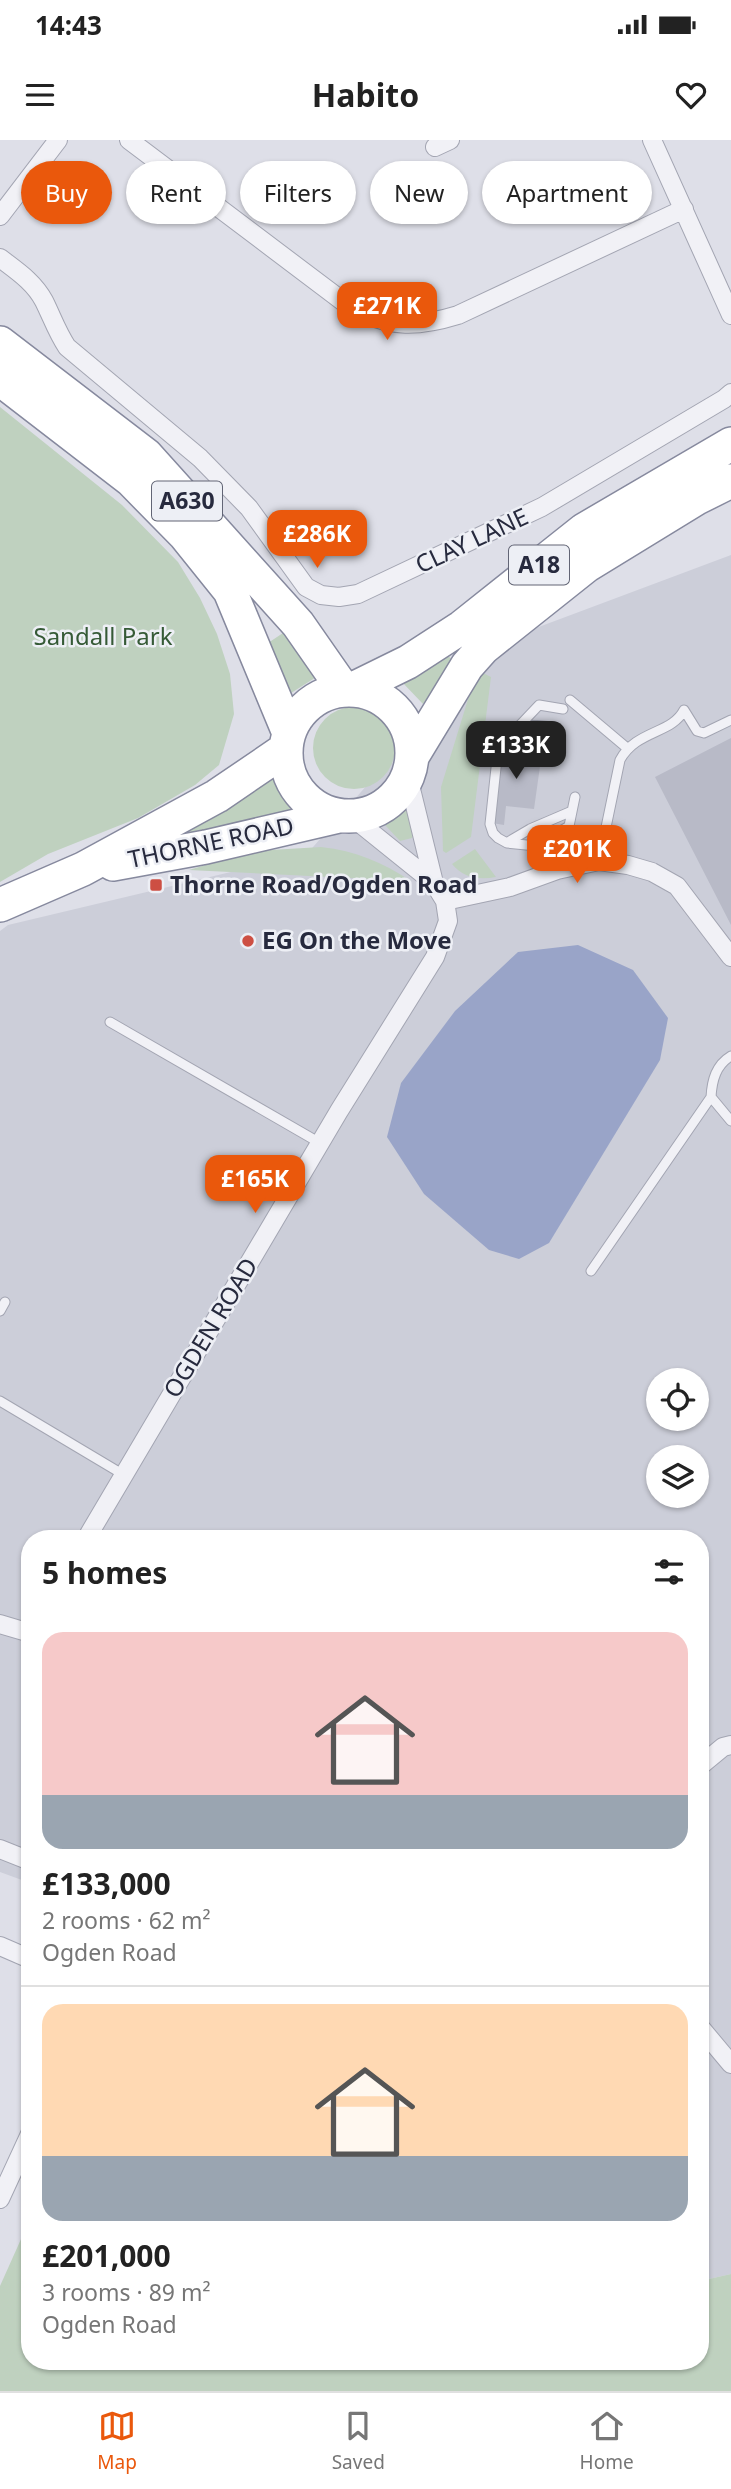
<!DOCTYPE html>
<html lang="en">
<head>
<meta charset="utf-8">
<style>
  :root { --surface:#fff; --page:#f2f2f2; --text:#222; --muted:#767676; --line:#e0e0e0; --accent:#ea580c }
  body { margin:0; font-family:"Noto Sans",sans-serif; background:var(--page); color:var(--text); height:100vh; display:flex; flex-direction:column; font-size:26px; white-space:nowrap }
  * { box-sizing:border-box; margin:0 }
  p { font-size:23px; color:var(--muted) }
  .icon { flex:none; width:38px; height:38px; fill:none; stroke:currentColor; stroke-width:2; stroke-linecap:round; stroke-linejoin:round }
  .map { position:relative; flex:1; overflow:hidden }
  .drawer { position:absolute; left:21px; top:1390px; width:688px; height:840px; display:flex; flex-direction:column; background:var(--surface); border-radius:28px; box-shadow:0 2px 5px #0004 }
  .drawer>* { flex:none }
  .banner { position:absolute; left:21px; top:21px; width:690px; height:63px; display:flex; gap:14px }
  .fabs { position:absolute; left:646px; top:1228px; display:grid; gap:14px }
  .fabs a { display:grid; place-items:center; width:63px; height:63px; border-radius:50%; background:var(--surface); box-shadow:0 2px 5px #0004; font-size:35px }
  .price { position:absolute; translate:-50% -60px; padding:0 16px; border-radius:14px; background:var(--accent); color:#fff; font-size:23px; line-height:46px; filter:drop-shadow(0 2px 4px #0008) }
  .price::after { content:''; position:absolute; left:50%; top:42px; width:21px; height:16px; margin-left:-10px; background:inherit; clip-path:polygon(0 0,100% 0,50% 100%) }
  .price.on { background:#222; color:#fff }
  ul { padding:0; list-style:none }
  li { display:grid; align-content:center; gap:14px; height:371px; padding:0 21px }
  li+li { border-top:2px solid var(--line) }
  li span { display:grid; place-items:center; height:217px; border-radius:21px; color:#555 }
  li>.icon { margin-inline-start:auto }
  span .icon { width:126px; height:126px; fill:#fffc; stroke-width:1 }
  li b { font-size:30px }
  h2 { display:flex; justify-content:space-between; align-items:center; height:84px; padding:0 21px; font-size:30px }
  .tag { padding:0 24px; border-radius:32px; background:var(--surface); box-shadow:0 2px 5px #0004; font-size:24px; line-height:63px }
  .tag.on { background:var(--accent); color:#fff }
  .status { display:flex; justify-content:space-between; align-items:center; height:49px; padding:0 35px; background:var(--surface); direction:ltr }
  .status svg { height:19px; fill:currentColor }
  header { display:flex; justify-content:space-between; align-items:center; height:91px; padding:0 21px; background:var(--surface); font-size:32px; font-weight:700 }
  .tabs { display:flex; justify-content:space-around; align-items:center; height:98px; border-top:2px solid var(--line); background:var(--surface); font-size:19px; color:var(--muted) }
  .tabs a { display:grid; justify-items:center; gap:4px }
  .tabs .on { color:var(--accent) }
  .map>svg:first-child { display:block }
</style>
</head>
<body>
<div class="status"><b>14:43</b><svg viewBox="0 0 49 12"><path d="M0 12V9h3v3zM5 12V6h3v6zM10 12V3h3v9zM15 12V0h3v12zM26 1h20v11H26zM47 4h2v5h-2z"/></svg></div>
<header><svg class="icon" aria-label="menu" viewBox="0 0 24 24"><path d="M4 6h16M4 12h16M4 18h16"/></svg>Habito<svg class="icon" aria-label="heart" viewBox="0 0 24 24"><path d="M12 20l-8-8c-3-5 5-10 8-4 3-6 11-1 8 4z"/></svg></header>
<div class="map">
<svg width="731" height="2251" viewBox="0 0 731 2251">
  <rect width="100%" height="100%" fill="#dedfe8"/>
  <path fill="#ccced9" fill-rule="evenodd" d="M 731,415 L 731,2134 L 700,2141 L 700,1398 L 30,1398 L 30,1743 L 0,1732 L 0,791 L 8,785 L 307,714 L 488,506 ZM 658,1241 L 696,1241 L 696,1279 L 658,1279 ZM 658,1318 L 696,1318 L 696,1356 L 658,1356 Z"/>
  <path fill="#bfd1bf" d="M 0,267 L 122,365 L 178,422 L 200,458 L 217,494 L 230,534 L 234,574 L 219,625 L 195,645 L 138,678 L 48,714 L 0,742 Z
    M 289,489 L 321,534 L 288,555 L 268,503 Z
    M 443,512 L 453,520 L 423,564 L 401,541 Z
    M 477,530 L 491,537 L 471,697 L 446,713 L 443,711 L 441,647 Z
    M313 608a41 41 0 1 1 82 0a41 41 0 1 1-82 0Z
    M 274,631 L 278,646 L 303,673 L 228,694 L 176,694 Z
    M 408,669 L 416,688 L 412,698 L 400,701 L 385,685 Z
    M 321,707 C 356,711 382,722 411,741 L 189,730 L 252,711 Z
    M 475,709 L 496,737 C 479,740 463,738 452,724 Z
    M 30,2079 L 30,2221 L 700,2221 L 700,2141 L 731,2134 L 731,2251 L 0,2251 L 0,2146 Z"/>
  <path fill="#99a4c8" d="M 578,805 L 633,830 L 668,878 L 660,920 L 549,1103 L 519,1119 L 489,1110 L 424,1054 L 387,997 L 401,943 L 455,871 L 518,812 Z"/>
  <path fill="#b8bac7" d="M 731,598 L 731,785 L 655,637 Z
    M 501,607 L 542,612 L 534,669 L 506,666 L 504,685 L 492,683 Z"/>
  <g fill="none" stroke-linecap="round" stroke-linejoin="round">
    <defs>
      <path id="lane" d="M 570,560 L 627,608
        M 521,584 L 539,565 L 563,569
        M 553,587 L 521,584 L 498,609 L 490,684 L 493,693 L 498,698 L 507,703 L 536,706 L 569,686 L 575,657
        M 508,702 L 530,689 L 572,671
        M 599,721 L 620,620 C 636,590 672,594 684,570 L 697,591 L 704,593 L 731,580
        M 110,882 L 320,1003
        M 731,916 C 716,925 712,940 711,957 L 731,981
        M 591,1131 L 711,957
        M 0,1171 L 5,1162
        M 0,1261 L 124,1335"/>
      <path id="street" d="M 129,0 L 349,166 C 388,188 416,188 458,175 L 684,69
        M 652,0 L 731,175
        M 435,7 L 450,0
        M 0,76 L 58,0
        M 0,118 C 17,131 34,142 44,161 C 52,177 57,192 67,207 L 200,318 L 249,368 L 306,447 L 321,455 L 339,457 L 358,454 L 542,367 L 724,259 L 731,253
        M 408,637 L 434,743 L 445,761 L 510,747 L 557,730 L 599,721 L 628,725 L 652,732 L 677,746 L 731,817
        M 352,677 L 434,743
        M 89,1394 L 339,971 L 435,817 L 448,781 L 445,761
        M 0,1484 L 30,1493
        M 700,1626 L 723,1607 L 731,1605
        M 0,1709 L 30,1721
        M 0,1806 L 30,1819
        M 700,1887 L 731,1924
        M 0,2059 L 30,1994"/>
      <path id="highway" d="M 0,203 L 146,315 L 298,484 L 344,550
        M 0,239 L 131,340 L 185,395 L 230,451 L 289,593
        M286 613a63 63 0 1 1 126 0a63 63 0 1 1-126 0Z
        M 351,550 L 408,522 L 462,487 L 584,390 L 731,304
        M 413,615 L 467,526 L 483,508 L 586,426 L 697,358 L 731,341
        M 113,724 L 206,707 L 339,676
        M 0,765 L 83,729 L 217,656 L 286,609"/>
    </defs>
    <use href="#lane" stroke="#a3a5b2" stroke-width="11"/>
    <use href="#street" stroke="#a3a5b2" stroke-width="20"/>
    <use href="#highway" stroke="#86899e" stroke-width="36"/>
    <use href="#lane" stroke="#f1f1f6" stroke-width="9"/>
    <use href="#street" stroke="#f1f1f6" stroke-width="18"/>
    <use href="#highway" stroke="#fff" stroke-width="33"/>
  </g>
  <g fill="#cd4f43" stroke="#edeff5" stroke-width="2.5">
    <rect x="149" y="738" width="14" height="14" rx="3.5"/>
    <circle cx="248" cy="801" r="7"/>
  </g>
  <g text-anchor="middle" stroke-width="5" stroke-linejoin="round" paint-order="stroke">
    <g fill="#edeff5" stroke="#626575" stroke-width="2">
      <rect x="152" y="341.5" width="70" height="39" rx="5"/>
      <rect x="509" y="405.5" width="60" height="39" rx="5"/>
    </g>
    <g font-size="23" font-weight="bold" fill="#272a3e">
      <text x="187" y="369">A630</text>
      <text x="539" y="433">A18</text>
    </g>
    <g font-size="24" fill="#272a3e" stroke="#edeff5">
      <text transform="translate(472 401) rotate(-25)" y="8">CLAY LANE</text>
      <text transform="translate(211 703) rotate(-12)" y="8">THORNE ROAD</text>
      <text transform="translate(211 1188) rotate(-59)" y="8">OGDEN ROAD</text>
    </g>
    <g font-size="24" fill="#355a36" stroke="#edeff5">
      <text x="103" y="505">Sandall Park</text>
    </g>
    <g font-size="24" font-weight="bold" fill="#272a3e" stroke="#edeff5" text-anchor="start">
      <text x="170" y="753">Thorne Road/Ogden Road</text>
      <text x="262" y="809">EG On the Move</text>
    </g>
  </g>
</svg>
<div class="fabs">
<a><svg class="icon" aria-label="locate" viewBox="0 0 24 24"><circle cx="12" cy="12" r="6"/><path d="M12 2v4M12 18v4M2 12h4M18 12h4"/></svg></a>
<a><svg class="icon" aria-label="layers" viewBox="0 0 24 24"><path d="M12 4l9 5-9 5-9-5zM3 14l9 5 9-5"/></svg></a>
</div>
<b class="price" style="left:387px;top:202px">£271K</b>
<b class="price" style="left:317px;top:430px">£286K</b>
<b class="price on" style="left:516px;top:641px">£133K</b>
<b class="price" style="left:577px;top:745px">£201K</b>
<b class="price" style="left:255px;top:1075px">£165K</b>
<div class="banner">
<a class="tag on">Buy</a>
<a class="tag">Rent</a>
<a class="tag">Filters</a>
<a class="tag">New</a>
<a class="tag">Apartment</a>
</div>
<section class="drawer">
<h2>5 homes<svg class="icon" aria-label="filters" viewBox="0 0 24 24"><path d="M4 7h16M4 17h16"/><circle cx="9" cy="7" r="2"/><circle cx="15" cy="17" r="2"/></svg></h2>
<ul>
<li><span style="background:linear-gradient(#f6c9c9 75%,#9aa5b1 0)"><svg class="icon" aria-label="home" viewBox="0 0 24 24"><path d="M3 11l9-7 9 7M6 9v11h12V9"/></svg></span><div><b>£133,000</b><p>2 rooms · 62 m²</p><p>Ogden Road</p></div></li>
<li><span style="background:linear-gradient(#ffd9b3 70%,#9aa5b1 0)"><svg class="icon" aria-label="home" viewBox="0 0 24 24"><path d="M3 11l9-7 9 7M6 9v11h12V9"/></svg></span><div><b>£201,000</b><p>3 rooms · 89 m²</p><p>Ogden Road</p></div></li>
</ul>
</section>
</div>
<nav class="tabs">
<a class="on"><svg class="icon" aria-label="map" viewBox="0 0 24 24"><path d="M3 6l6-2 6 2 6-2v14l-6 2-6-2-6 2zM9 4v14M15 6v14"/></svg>Map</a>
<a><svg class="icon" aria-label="saved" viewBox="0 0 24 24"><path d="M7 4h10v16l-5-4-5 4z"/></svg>Saved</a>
<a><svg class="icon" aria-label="home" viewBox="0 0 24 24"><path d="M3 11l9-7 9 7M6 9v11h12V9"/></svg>Home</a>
</nav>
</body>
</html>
